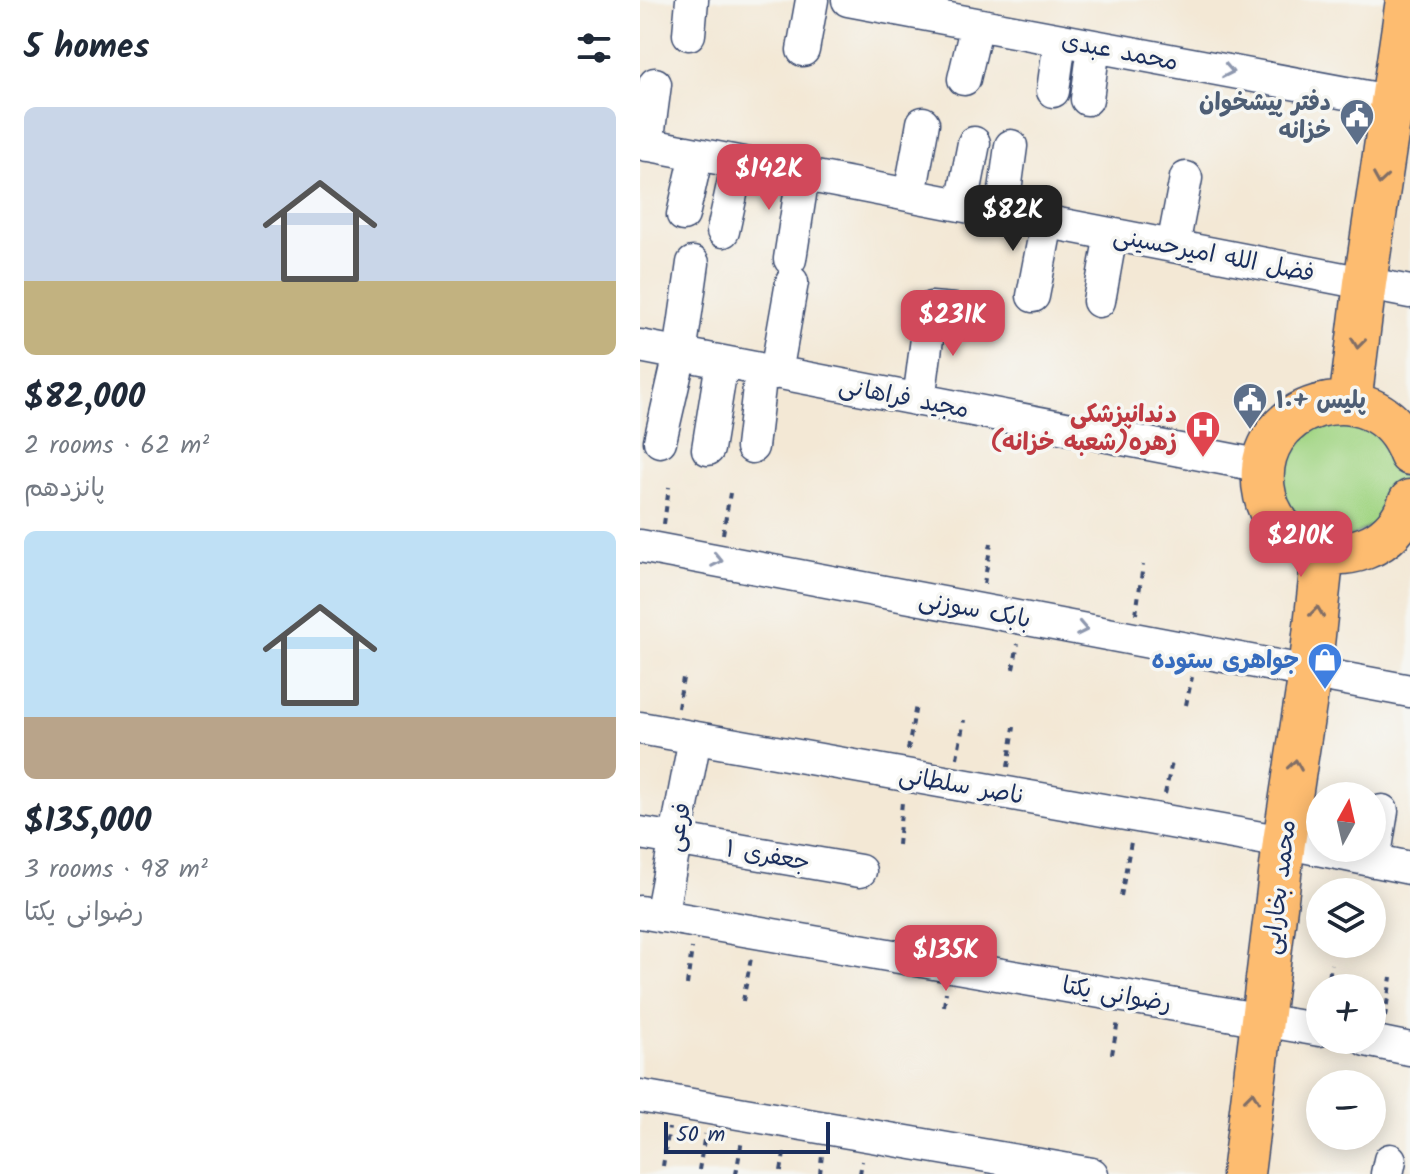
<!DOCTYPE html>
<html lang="en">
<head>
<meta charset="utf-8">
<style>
  :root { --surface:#fff; --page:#f6f6f7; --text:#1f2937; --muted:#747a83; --accent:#d1495b }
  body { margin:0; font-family:Kalam,"Playpen Sans Arabic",sans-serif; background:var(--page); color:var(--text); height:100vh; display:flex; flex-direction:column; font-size:30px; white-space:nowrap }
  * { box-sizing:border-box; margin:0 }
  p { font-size:26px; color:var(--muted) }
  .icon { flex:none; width:44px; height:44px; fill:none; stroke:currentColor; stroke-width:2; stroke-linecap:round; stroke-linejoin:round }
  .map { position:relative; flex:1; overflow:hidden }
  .sheet { display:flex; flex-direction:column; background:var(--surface); width:640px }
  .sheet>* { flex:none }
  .needle { width:52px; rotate:8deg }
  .controls { position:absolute; left:666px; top:782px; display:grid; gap:16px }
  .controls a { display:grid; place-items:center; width:80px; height:80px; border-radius:50%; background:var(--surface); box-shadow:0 4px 20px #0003; font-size:40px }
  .scale { position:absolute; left:24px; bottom:20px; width:166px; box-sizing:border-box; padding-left:8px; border:4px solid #1b2f5e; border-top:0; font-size:22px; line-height:28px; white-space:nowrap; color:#1b2f5e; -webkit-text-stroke:6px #f6f6f2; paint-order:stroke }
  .price { position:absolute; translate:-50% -68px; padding:0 18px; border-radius:16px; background:var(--accent); color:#fff; font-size:26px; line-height:52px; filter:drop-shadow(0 2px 4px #0008) }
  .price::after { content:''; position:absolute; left:50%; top:48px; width:24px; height:18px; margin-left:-12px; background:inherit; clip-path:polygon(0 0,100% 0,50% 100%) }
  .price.current { background:#222; color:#fff }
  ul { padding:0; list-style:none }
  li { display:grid; align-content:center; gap:16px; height:424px; padding:0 24px }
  li span { display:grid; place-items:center; height:248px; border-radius:12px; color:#555 }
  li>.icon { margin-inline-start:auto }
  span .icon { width:144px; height:144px; fill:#fffc; stroke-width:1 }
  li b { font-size:34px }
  h2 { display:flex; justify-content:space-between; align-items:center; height:96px; padding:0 24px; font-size:34px }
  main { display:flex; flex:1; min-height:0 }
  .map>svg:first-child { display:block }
</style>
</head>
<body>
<main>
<section class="sheet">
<h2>5 homes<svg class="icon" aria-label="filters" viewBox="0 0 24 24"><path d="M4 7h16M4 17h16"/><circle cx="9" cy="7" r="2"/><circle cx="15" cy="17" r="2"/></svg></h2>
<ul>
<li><span style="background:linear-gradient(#c9d6e8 70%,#c2b280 0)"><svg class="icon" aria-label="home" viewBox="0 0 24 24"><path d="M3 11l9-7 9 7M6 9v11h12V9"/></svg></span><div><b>$82,000</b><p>2 rooms · 62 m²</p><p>پانزدهم</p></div></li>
<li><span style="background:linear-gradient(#bfe0f5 75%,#b9a48a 0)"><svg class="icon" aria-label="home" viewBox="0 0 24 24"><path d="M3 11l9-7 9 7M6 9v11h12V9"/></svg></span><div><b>$135,000</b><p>3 rooms · 98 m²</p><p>رضوانی یکتا</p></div></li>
</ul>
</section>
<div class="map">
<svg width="770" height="1174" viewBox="0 0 770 1174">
  <rect width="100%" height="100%" fill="#f6f6f2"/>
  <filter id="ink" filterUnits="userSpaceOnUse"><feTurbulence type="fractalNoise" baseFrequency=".0125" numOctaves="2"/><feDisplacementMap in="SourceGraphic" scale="16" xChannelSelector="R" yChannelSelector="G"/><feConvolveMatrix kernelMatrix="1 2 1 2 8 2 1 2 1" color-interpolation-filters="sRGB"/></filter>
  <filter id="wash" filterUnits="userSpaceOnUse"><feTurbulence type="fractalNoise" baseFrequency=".006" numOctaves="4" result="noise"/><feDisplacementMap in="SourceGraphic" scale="32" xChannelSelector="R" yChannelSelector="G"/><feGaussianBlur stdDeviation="1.8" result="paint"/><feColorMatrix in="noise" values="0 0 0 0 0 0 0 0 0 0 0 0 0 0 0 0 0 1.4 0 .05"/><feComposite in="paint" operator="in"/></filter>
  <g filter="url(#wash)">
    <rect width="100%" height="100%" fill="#f3e8d5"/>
    <path fill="#a2d584" stroke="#5e8271" stroke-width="2" d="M 730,421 L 766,474 L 763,495 L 754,515 L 698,543 L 646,513 L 640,453 L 668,422 Z"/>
  </g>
  <g filter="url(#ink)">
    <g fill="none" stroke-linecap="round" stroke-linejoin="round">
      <defs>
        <path id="minor" d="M 208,0 L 770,105
          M 49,34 L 52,0
          M 163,50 L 172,0
          M 324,79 L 337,24
          M 413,91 L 420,40
          M 447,99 L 454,46
          M 0,143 L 770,292
          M 7,145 L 15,84
          M 270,195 L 283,123
          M 322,205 L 334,143
          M 362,213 L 371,146
          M 43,215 L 57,154
          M 83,231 L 98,162
          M 533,246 L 546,178
          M 150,259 L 163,175
          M 393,296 L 407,222
          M 459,301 L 471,234
          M 0,346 L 623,466
          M 136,373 L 152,282
          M 279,400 L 291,308 L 326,311
          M 20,441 L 40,354 L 53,263
          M 112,447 L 121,370
          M 68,449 L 82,362
          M 0,546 L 770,691
          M 0,728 L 644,842 L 770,868
          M 0,833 L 220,871
          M 734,861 L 742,811
          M 0,912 L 680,1030
          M 21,916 L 55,738
          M 726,1040 L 770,1049
          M 0,1096 L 452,1174
          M 747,1174 L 750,1160"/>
        <path id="major" d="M 710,403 L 725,283 L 767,0
          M 770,454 C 737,364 604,403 625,496 C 629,514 641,530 656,540 C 677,554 701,557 725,548 C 747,540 762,523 770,501
          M 603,1174 L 644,842 L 670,672 L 683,552"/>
      </defs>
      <use href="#minor" stroke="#3b4b70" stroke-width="35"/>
      <use href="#major" stroke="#3b4b70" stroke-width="45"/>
      <path stroke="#3b4b70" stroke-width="4" stroke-dasharray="6 6" stroke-linecap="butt" d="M 24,524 L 29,487
        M 83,534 L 90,493
        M 344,584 L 351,543
        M 496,614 L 503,565
        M 373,669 L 378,644
        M 546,705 L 552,677
        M 38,708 L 43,678
        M 268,750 L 276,705
        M 317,758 L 324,720
        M 368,767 L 374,727
        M 525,794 L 532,762
        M 258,845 L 262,802
        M 481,896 L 491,842
        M 47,985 L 52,948
        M 688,988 L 691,964
        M 103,1001 L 111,958
        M 304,1006 L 306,992
        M 745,1017 L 751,977
        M 472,1054 L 478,1021
        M 23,1166 L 29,1128
        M 59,1170 L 65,1134
        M 141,1171 L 145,1148
        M 96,1174 L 102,1140
        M 180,1174 L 182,1154
        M 220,1174 L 222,1161"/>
      <use href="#minor" stroke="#fff" stroke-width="32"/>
      <use href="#major" stroke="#fdbc70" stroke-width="42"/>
    </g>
    <defs><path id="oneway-chevron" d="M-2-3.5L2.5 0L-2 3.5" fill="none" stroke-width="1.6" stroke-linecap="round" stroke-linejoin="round" transform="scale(2)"/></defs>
    <g stroke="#8d97ae">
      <use href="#oneway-chevron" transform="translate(588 71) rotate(11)"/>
      <use href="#oneway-chevron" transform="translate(77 560) rotate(11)"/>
      <use href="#oneway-chevron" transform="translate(442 629) rotate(11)"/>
    </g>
    <g stroke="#816e66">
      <use href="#oneway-chevron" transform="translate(740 179) rotate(99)"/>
      <use href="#oneway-chevron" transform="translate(718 343) rotate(97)"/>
      <use href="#oneway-chevron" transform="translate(677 612) rotate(-83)"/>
      <use href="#oneway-chevron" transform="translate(655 765) rotate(-81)"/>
      <use href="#oneway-chevron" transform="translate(612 1097) rotate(-83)"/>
    </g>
  </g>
  <defs>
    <symbol id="civic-pin" viewBox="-11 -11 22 30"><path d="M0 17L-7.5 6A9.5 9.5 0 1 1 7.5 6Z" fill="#5c6f8a" stroke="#f6f6f2"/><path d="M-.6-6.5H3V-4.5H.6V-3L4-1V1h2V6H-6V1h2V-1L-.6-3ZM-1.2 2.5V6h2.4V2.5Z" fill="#fff"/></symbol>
    <symbol id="hospital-pin" viewBox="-11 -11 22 30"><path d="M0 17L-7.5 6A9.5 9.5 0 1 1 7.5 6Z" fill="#e0444e" stroke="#f6f6f2"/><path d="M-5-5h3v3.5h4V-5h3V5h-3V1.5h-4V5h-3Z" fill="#fff"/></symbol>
    <symbol id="shop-pin" viewBox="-11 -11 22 30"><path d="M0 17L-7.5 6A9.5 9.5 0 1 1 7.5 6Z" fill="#3f7fe0" stroke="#f6f6f2"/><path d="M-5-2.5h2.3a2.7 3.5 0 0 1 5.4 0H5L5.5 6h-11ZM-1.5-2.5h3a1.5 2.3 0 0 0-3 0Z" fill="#fff"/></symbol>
  </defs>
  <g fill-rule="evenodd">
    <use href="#civic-pin" x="697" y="96" width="40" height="54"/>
    <use href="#civic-pin" x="590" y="380" width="40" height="54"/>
    <use href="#hospital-pin" x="543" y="408" width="40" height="54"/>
    <use href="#shop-pin" x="665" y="640" width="40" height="54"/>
  </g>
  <g text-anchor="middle" stroke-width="7" stroke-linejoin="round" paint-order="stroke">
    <g font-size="24" fill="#1b2f5e" stroke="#f6f6f2">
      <text transform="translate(480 51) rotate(11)" y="8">محمد عبدی</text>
      <text transform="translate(574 254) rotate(11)" y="8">فضل الله امیرحسینی</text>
      <text transform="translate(264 397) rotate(11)" y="8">مجید فراهانی</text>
      <text transform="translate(335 609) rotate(11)" y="8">بابک سوزنی</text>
      <text transform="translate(322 785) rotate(10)" y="8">ناصر سلطانی</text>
      <text transform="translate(38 827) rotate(-79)" y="8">فرعی</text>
      <text transform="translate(128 855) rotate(10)" y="8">جعفری ۱</text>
      <text transform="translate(639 887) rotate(-83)" y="8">محمد بخارایی</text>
      <text transform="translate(477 994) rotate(10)" y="8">رضوانی یکتا</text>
    </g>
    <g font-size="24" font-weight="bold" fill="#4e5e75" stroke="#f6f6f2" text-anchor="end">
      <text x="691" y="110">دفتر پیشخوان<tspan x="691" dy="28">خزانه</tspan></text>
      <text x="636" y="408" text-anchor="start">پلیس +۱۰</text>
    </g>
    <g font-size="24" font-weight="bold" fill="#be3a42" stroke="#f6f6f2" text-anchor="end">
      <text x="537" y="422">دندانپزشکی<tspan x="537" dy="28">زهره(شعبه خزانه)</tspan></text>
    </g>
    <g font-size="24" font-weight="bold" fill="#366cbe" stroke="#f6f6f2" text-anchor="end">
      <text x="659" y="668">جواهری ستوده</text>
    </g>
  </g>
</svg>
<div class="controls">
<a><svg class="needle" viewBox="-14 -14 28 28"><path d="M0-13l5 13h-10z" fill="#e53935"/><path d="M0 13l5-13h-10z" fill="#747a83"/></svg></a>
<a><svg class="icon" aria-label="layers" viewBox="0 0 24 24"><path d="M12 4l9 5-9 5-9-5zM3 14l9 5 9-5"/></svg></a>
<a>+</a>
<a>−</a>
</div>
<div class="scale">50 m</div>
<b class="price" style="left:129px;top:212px">$142K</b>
<b class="price current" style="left:373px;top:253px">$82K</b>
<b class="price" style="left:313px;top:358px">$231K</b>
<b class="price" style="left:661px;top:579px">$210K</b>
<b class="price" style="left:306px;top:993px">$135K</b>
</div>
</main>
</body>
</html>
